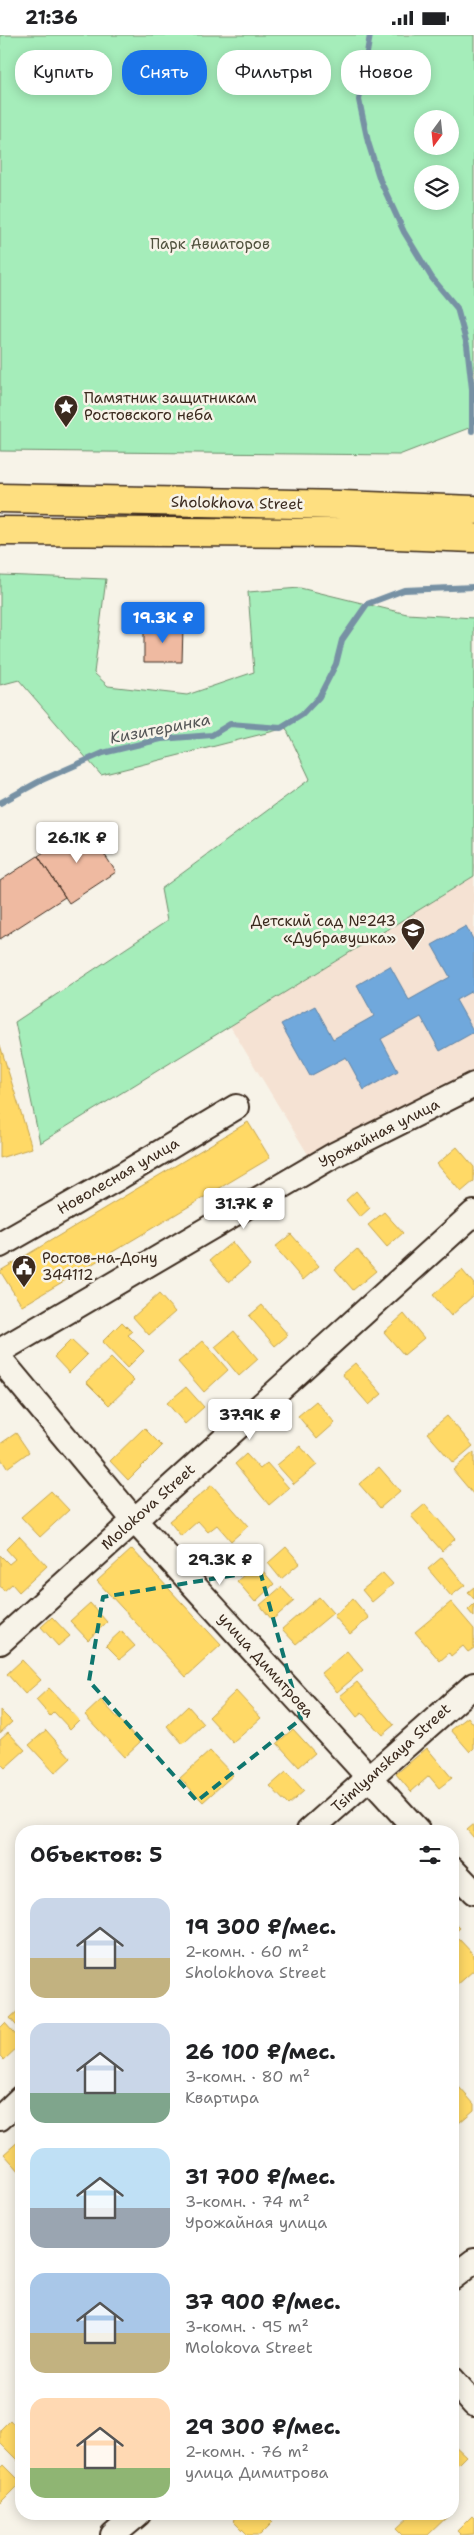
<!DOCTYPE html>
<html lang="ru">
<head>
<meta charset="utf-8">
<style>
  :root { --surface:#fff; --page:#f2f2f2; --text:#202124; --muted:#757577; --accent:#1a73e8 }
  body { margin:0; font-family:"Shantell Sans",sans-serif; background:var(--page); color:var(--text); height:100vh; display:flex; flex-direction:column; font-size:19px; white-space:nowrap }
  * { box-sizing:border-box; margin:0 }
  p { font-size:16px; color:var(--muted) }
  .icon { flex:none; width:28px; height:28px; fill:none; stroke:currentColor; stroke-width:2; stroke-linecap:round; stroke-linejoin:round }
  .map { position:relative; flex:1; overflow:hidden }
  .details { position:absolute; left:15px; top:1790px; width:444px; height:695px; display:flex; flex-direction:column; background:var(--surface); border-radius:20px; box-shadow:0 2px 12px #0003 }
  .details>* { flex:none }
  .guide { position:absolute; left:15px; top:15px; width:445px; height:45px; display:flex; gap:10px }
  .needle { width:32px; rotate:195deg }
  .controls { position:absolute; left:414px; top:75px; display:grid; gap:10px }
  .controls a { display:grid; place-items:center; width:45px; height:45px; border-radius:50%; background:var(--surface); box-shadow:0 2px 12px #0003; font-size:25px }
  .price { position:absolute; translate:-50% -42px; padding:0 11px; border-radius:5px; background:#fff; color:#222; font-size:16px; line-height:32px; filter:drop-shadow(0 1px 2px #0008) }
  .price::after { content:''; position:absolute; left:50%; top:30px; width:15px; height:11px; margin-left:-8px; background:inherit; clip-path:polygon(0 0,100% 0,50% 100%) }
  .price.selected { background:var(--accent); color:#fff }
  ul { padding:0; list-style:none }
  li { display:flex; align-items:center; gap:15px; height:125px; padding:0 15px }
  li span { display:grid; place-items:center; flex:none; width:140px; height:100px; border-radius:15px; color:#555 }
  li>.icon { margin-inline-start:auto }
  span .icon { width:60px; height:60px; fill:#fffc; stroke-width:1 }
  li b { font-size:21px }
  h2 { display:flex; justify-content:space-between; align-items:center; height:60px; padding:0 15px; font-size:21px }
  .pill { padding:0 18px; border-radius:20px; background:var(--surface); box-shadow:0 2px 12px #0003; font-size:18px; line-height:45px }
  .pill.selected { background:var(--accent); color:#fff }
  .status { display:flex; justify-content:space-between; align-items:center; height:35px; padding:0 25px; background:var(--surface); direction:ltr }
  .status svg { height:14px; fill:currentColor }
  .map>svg:first-child { display:block }
</style>
</head>
<body>
<div class="status"><b>21:36</b><svg viewBox="0 0 49 12"><path d="M0 12V9h3v3zM5 12V6h3v6zM10 12V3h3v9zM15 12V0h3v12zM26 1h20v11H26zM47 4h2v5h-2z"/></svg></div>
<div class="map">
<svg width="474" height="2500" viewBox="0 0 474 2500">
  <rect width="100%" height="100%" fill="#f7f3e8"/>
  <filter id="ink" filterUnits="userSpaceOnUse"><feTurbulence type="fractalNoise" baseFrequency=".02" numOctaves="2"/><feDisplacementMap in="SourceGraphic" scale="10" xChannelSelector="R" yChannelSelector="G"/><feConvolveMatrix kernelMatrix="1 2 1 2 8 2 1 2 1" color-interpolation-filters="sRGB"/></filter>
  <g filter="url(#ink)">
    <path fill="#f5e2d3" d="M 474,841 L 474,1037 L 312,1126 L 230,991 Z"/>
    <path fill="#a5edba" stroke="#708c6c" fill-rule="evenodd" d="M 0,0 L 474,0 L 474,391 L 399,420 L 0,416 ZM 422,84 L 450,84 L 450,111 L 422,111 ZM 422,139 L 450,139 L 450,166 L 422,166 Z
      M 0,540 L 106,544 L 94,638 L 108,651 L 187,660 L 254,637 L 248,557 L 300,553 L 407,579 L 474,583 L 474,841 L 40,1108 L 15,987 L 167,886 L 161,854 L 310,744 L 286,693 L 101,740 L 19,645 L 0,650 Z"/>
    <path fill="#ffd966" stroke="#c4a450" d="M 0,1010 L 32,1113 L 0,1123 Z
      M 248,1087 L 270,1123 L 22,1271 L 0,1236 Z
      M 457,1112 L 474,1132 L 474,1146 L 461,1157 L 437,1129 Z
      M 356,1156 L 370,1173 L 360,1182 L 346,1165 Z
      M 384,1177 L 403,1198 L 387,1212 L 368,1190 Z
      M 291,1199 L 319,1231 L 303,1245 L 275,1212 Z
      M 232,1207 L 250,1229 L 229,1247 L 210,1225 Z
      M 357,1214 L 376,1236 L 353,1255 L 335,1234 Z
      M 462,1235 L 474,1249 L 474,1260 L 451,1281 L 433,1260 Z
      M 159,1259 L 175,1277 L 149,1300 L 133,1282 Z
      M 262,1270 L 288,1300 L 275,1311 L 249,1281 Z
      M 404,1279 L 424,1303 L 404,1320 L 384,1297 Z
      M 122,1287 L 132,1297 L 128,1300 L 144,1316 L 127,1333 L 102,1307 Z
      M 234,1296 L 258,1324 L 239,1341 L 215,1312 Z
      M 71,1305 L 87,1320 L 69,1338 L 54,1322 Z
      M 203,1306 L 228,1335 L 204,1357 L 178,1327 Z
      M 111,1323 L 134,1346 L 109,1370 L 86,1347 Z
      M 355,1328 L 382,1359 L 369,1370 L 342,1339 Z
      M 186,1352 L 204,1372 L 185,1389 L 167,1368 Z
      M 316,1366 L 335,1388 L 317,1404 L 298,1381 Z
      M 447,1381 L 473,1411 L 453,1428 L 427,1398 Z
      M 144,1393 L 162,1411 L 128,1445 L 110,1426 Z
      M 16,1398 L 29,1417 L 7,1433 L 0,1422 L 0,1409 Z
      M 300,1411 L 317,1430 L 294,1449 L 277,1430 Z
      M 474,1417 L 474,1460 L 453,1435 Z
      M 246,1419 L 260,1434 L 267,1428 L 289,1453 L 269,1470 L 235,1429 Z
      M 379,1432 L 400,1456 L 380,1473 L 359,1449 Z
      M 212,1450 L 248,1491 L 231,1506 L 217,1490 L 208,1497 L 198,1486 L 181,1501 L 169,1486 Z
      M 51,1456 L 69,1475 L 40,1502 L 21,1482 Z
      M 425,1469 L 455,1504 L 442,1516 L 411,1481 Z
      M 19,1501 L 47,1531 L 19,1557 L 12,1549 L 4,1556 L 0,1551 L 0,1520 L 9,1529 L 15,1524 L 6,1514 Z
      M 232,1509 L 246,1525 L 226,1542 L 212,1527 Z
      M 286,1512 L 300,1528 L 281,1544 L 268,1528 Z
      M 132,1514 L 221,1610 L 186,1642 L 97,1546 Z
      M 442,1522 L 465,1550 L 451,1561 L 428,1534 Z
      M 257,1529 L 274,1549 L 255,1567 L 237,1546 Z
      M 383,1538 L 393,1549 L 372,1567 L 362,1555 Z
      M 281,1552 L 294,1566 L 272,1585 L 260,1570 Z
      M 474,1552 L 474,1564 L 468,1557 Z
      M 319,1562 L 333,1578 L 296,1609 L 282,1594 Z
      M 353,1564 L 369,1583 L 350,1599 L 334,1581 Z
      M 451,1567 L 474,1594 L 474,1613 L 468,1617 L 463,1611 L 451,1621 L 449,1618 L 440,1626 L 415,1597 Z
      M 90,1568 L 107,1587 L 88,1605 L 70,1586 Z
      M 474,1569 L 474,1582 L 468,1575 Z
      M 52,1582 L 70,1601 L 58,1611 L 41,1592 Z
      M 121,1596 L 135,1611 L 120,1624 L 106,1610 Z
      M 347,1616 L 363,1635 L 337,1657 L 321,1638 Z
      M 22,1625 L 41,1645 L 25,1659 L 7,1639 Z
      M 357,1647 L 394,1690 L 382,1700 L 362,1678 L 357,1682 L 340,1661 Z
      M 49,1653 L 79,1685 L 70,1694 L 54,1677 L 50,1681 L 36,1665 Z
      M 236,1656 L 261,1683 L 233,1708 L 209,1682 Z
      M 101,1665 L 140,1707 L 124,1722 L 85,1680 Z
      M 188,1671 L 204,1689 L 183,1709 L 167,1691 Z
      M 0,1675 L 12,1687 L 0,1698 Z
      M 468,1682 L 474,1690 L 474,1713 L 470,1717 L 451,1695 Z
      M 293,1694 L 315,1718 L 299,1732 L 277,1708 Z
      M 46,1695 L 71,1723 L 55,1738 L 29,1710 Z
      M 8,1697 L 25,1715 L 5,1733 L 0,1728 L 0,1704 Z
      M 427,1713 L 452,1743 L 439,1753 L 429,1741 L 411,1757 L 396,1739 Z
      M 210,1716 L 233,1740 L 203,1767 L 180,1743 Z
      M 286,1737 L 304,1756 L 288,1770 L 270,1751 Z
      M 474,1789 L 474,1803 L 467,1795 Z
      M 452,1885 L 460,1893 L 452,1900 Z
      M 458,1903 L 474,1920 L 474,1935 L 456,1951 L 452,1948 L 452,1908 Z
      M 21,1973 L 21,1996 L 10,1983 Z
      M 5,1988 L 21,2006 L 21,2009 L 4,2025 L 0,2021 L 0,1993 Z
      M 459,2052 L 474,2069 L 474,2075 L 452,2094 L 452,2058 Z
      M 21,2104 L 21,2138 L 4,2119 Z
      M 10,2385 L 21,2397 L 20,2428 L 0,2408 L 0,2395 Z
      M 452,2408 L 466,2421 L 452,2435 Z
      M 4,2430 L 21,2447 L 0,2468 L 0,2434 Z
      M 240,2479 L 265,2479 L 273,2487 L 260,2500 L 248,2500 L 233,2485 Z
      M 412,2479 L 450,2479 L 428,2500 L 402,2500 L 396,2494 Z
      M 472,2481 L 474,2483 L 474,2499 L 461,2500 L 457,2496 Z"/>
    <path fill="#6fa8dc" stroke="#5f82a3" d="M 466,891 L 474,906 L 474,955 L 456,965 L 474,997 L 440,1016 L 421,982 L 381,1004 L 398,1036 L 364,1055 L 346,1022 L 310,1041 L 281,989 L 315,971 L 333,1004 L 374,981 L 357,950 L 390,931 L 409,965 L 450,942 L 432,910 Z"/>
    <g fill="none" stroke-linecap="round" stroke-linejoin="round">
      <path stroke="#7791a4" stroke-width="6" d="M 370,0 L 359,65 L 368,107 L 380,145 L 404,197 L 432,243 L 457,273 L 467,310 L 472,354 L 472,396
        M 0,768 L 42,745 L 103,718 L 161,704 L 212,700 L 230,689 L 281,693 L 302,680 L 319,662 L 336,629 L 342,605 L 367,569 L 404,555 L 474,552"/>
    </g>
    <path fill="#efbaa1" stroke="#3b2a1e" d="M 144,592 L 183,592 L 182,627 L 144,627 Z
      M 85,790 L 116,837 L 69,868 L 38,821 Z
      M 38,821 L 65,862 L 0,904 L 0,846 Z"/>
    <g fill="none" stroke-linecap="round" stroke-linejoin="round">
      <defs>
        <path id="street" d="M 0,1210 L 121,1141 L 236,1072
          M 0,1316 L 334,1120 L 474,1050
          M 0,1324 L 134,1485 L 418,1796
          M 0,1607 L 474,1178
          M 309,1796 L 474,1650
          M 452,1834 L 474,1857
          M 0,2083 L 21,2063
          M 452,2243 L 474,2226
          M 452,2344 L 474,2369
          M 113,2500 L 138,2479"/>
        <path id="primary" d="M 0,463 L 342,470 L 474,475
          M 0,496 L 344,498 L 474,503"/>
      </defs>
      <use href="#street" stroke="#3b2a1e" stroke-width="28"/>
      <use href="#primary" stroke="#3b2a1e" stroke-width="31"/>
      <use href="#street" stroke="#f7f3e8" stroke-width="24"/>
      <use href="#primary" stroke="#fedf80" stroke-width="28"/>
    </g>
  </g>
  <path fill="none" stroke="#0f766e" stroke-width="4" stroke-dasharray="10 6" stroke-linejoin="round" d="M 260,1536 L 301,1684 L 197,1766 L 89,1646 L 103,1562 Z"/>
  <defs>
    <symbol id="sight-pin" viewBox="-11 -11 22 30"><path d="M0 17L-7.5 6A9.5 9.5 0 1 1 7.5 6Z" fill="#3b2a1e" stroke="#f7f3e8"/><path d="M0-6L1.8-2.2L6-1.7L2.9 1.2L3.7 5.4L0 3.3L-3.7 5.4L-2.9 1.2L-6-1.7L-1.8-2.2Z" fill="#fff"/></symbol>
    <symbol id="school-pin" viewBox="-11 -11 22 30"><path d="M0 17L-7.5 6A9.5 9.5 0 1 1 7.5 6Z" fill="#3b2a1e" stroke="#f7f3e8"/><path d="M0-5L7-2L0 1L-7-2ZM-4 1L0 2.5L4 1V4Q0 6-4 4Z" fill="#fff"/></symbol>
    <symbol id="civic-pin" viewBox="-11 -11 22 30"><path d="M0 17L-7.5 6A9.5 9.5 0 1 1 7.5 6Z" fill="#3b2a1e" stroke="#f7f3e8"/><path d="M-.6-6.5H3V-4.5H.6V-3L4-1V1h2V6H-6V1h2V-1L-.6-3ZM-1.2 2.5V6h2.4V2.5Z" fill="#fff"/></symbol>
  </defs>
  <g fill-rule="evenodd">
    <use href="#sight-pin" x="52" y="358" width="28" height="38"/>
    <use href="#school-pin" x="399" y="881" width="28" height="38"/>
    <use href="#civic-pin" x="10" y="1218" width="28" height="38"/>
  </g>
  <g text-anchor="middle" stroke-width="5" stroke-linejoin="round" paint-order="stroke">
    <g font-size="15" fill="#50513d" stroke="#f7f3e8">
      <text x="210" y="214">Парк Авиаторов</text>
    </g>
    <g font-size="15" fill="#3b2a1e" stroke="#f7f3e8" text-anchor="start">
      <text x="84" y="368">Памятник защитникам<tspan x="84" dy="17">Ростовского неба</tspan></text>
      <text x="396" y="891" text-anchor="end">Детский сад №243<tspan x="396" dy="17">«Дубравушка»</tspan></text>
      <text x="42" y="1228">Ростов-на-Дону<tspan x="42" dy="17">344112</tspan></text>
    </g>
    <g font-size="15" fill="#3b2a1e" stroke="#f7f3e8">
      <text transform="translate(237 468) rotate(1)" y="5">Sholokhova Street</text>
      <text transform="translate(379 1098) rotate(-27)" y="5">Урожайная улица</text>
      <text transform="translate(118 1141) rotate(-30)" y="5">Новолесная улица</text>
      <text transform="translate(148 1472) rotate(-42)" y="5">Molokova Street</text>
      <text transform="translate(266 1630) rotate(48)" y="5">улица Димитрова</text>
      <text transform="translate(391 1723) rotate(-42)" y="5">Tsimlyanskaya Street</text>
    </g>
    <g font-size="16" font-style="italic" fill="#545556" stroke="#f7f3e8">
      <text transform="translate(160 693) rotate(-11)" y="6">Кизитеринка</text>
    </g>
  </g>
</svg>
<div class="controls">
<a><svg class="needle" viewBox="-14 -14 28 28"><path d="M0-13l5 13h-10z" fill="#e53935"/><path d="M0 13l5-13h-10z" fill="#757577"/></svg></a>
<a><svg class="icon" aria-label="layers" viewBox="0 0 24 24"><path d="M12 4l9 5-9 5-9-5zM3 14l9 5 9-5"/></svg></a>
</div>
<b class="price selected" style="left:163px;top:609px">19.3K ₽</b>
<b class="price" style="left:77px;top:829px">26.1K ₽</b>
<b class="price" style="left:244px;top:1195px">31.7K ₽</b>
<b class="price" style="left:250px;top:1406px">37.9K ₽</b>
<b class="price" style="left:220px;top:1551px">29.3K ₽</b>
<div class="guide">
<a class="pill">Купить</a>
<a class="pill selected">Снять</a>
<a class="pill">Фильтры</a>
<a class="pill">Новое</a>
</div>
<section class="details">
<h2>Объектов: 5<svg class="icon" aria-label="filters" viewBox="0 0 24 24"><path d="M4 7h16M4 17h16"/><circle cx="9" cy="7" r="2"/><circle cx="15" cy="17" r="2"/></svg></h2>
<ul>
<li><span style="background:linear-gradient(#c9d6e8 60%,#c2b280 0)"><svg class="icon" aria-label="home" viewBox="0 0 24 24"><path d="M3 11l9-7 9 7M6 9v11h12V9"/></svg></span><div><b>19 300 ₽/мес.</b><p>2-комн. · 60 m²</p><p>Sholokhova Street</p></div></li>
<li><span style="background:linear-gradient(#c9d6e8 70%,#7fa58c 0)"><svg class="icon" aria-label="home" viewBox="0 0 24 24"><path d="M3 11l9-7 9 7M6 9v11h12V9"/></svg></span><div><b>26 100 ₽/мес.</b><p>3-комн. · 80 m²</p><p>Квартира</p></div></li>
<li><span style="background:linear-gradient(#bfe0f5 60%,#9aa5b1 0)"><svg class="icon" aria-label="home" viewBox="0 0 24 24"><path d="M3 11l9-7 9 7M6 9v11h12V9"/></svg></span><div><b>31 700 ₽/мес.</b><p>3-комн. · 74 m²</p><p>Урожайная улица</p></div></li>
<li><span style="background:linear-gradient(#a9c7e8 60%,#c2b280 0)"><svg class="icon" aria-label="home" viewBox="0 0 24 24"><path d="M3 11l9-7 9 7M6 9v11h12V9"/></svg></span><div><b>37 900 ₽/мес.</b><p>3-комн. · 95 m²</p><p>Molokova Street</p></div></li>
<li><span style="background:linear-gradient(#ffd9b3 70%,#8fb573 0)"><svg class="icon" aria-label="home" viewBox="0 0 24 24"><path d="M3 11l9-7 9 7M6 9v11h12V9"/></svg></span><div><b>29 300 ₽/мес.</b><p>2-комн. · 76 m²</p><p>улица Димитрова</p></div></li>
</ul>
</section>
</div>
</body>
</html>
